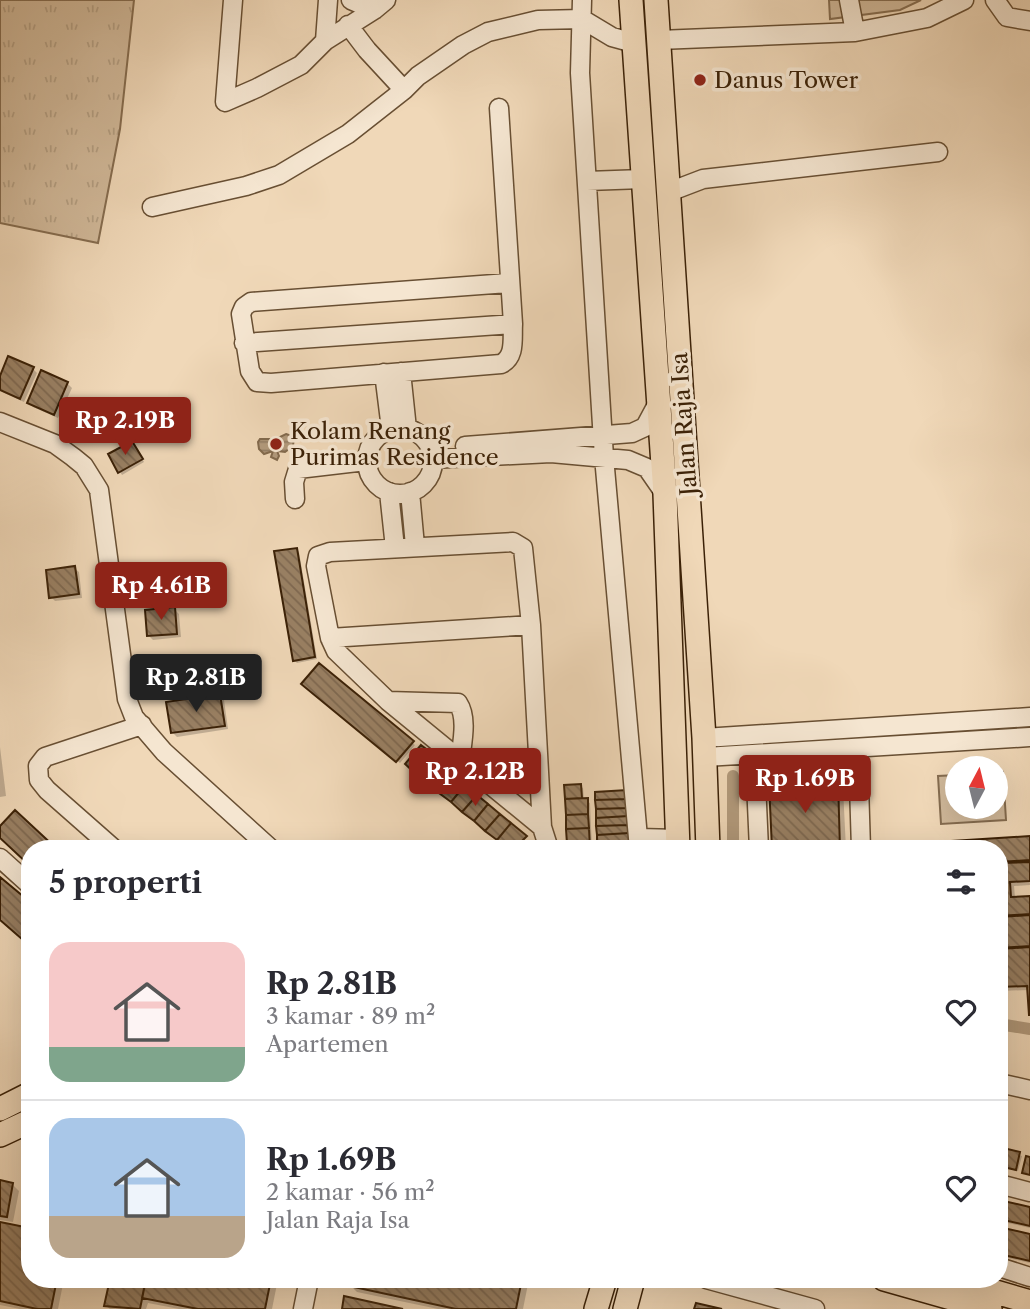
<!DOCTYPE html>
<html lang="id">
<head>
<meta charset="utf-8">
<style>
  :root { --surface:#fff; --page:#f2f2f3; --text:#2b2b33; --muted:#7c7c81; --line:#e1e1e2; --accent:#8f2418 }
  body { margin:0; font-family:"Libre Caslon Text",serif; background:var(--page); color:var(--text); height:100vh; display:flex; flex-direction:column; font-size:26px; white-space:nowrap }
  * { box-sizing:border-box; margin:0 }
  p { font-size:23px; color:var(--muted) }
  .icon { flex:none; width:38px; height:38px; fill:none; stroke:currentColor; stroke-width:2; stroke-linecap:round; stroke-linejoin:round }
  .map { position:relative; flex:1; overflow:hidden }
  .details { position:absolute; left:21px; top:840px; width:987px; height:448px; display:flex; flex-direction:column; background:var(--surface); border-radius:28px; box-shadow:0 7px 28px #0002 }
  .details>* { flex:none }
  .needle { width:46px; rotate:7deg }
  .controls { position:absolute; left:945px; top:756px; display:grid; gap:14px }
  .controls a { display:grid; place-items:center; width:63px; height:63px; border-radius:50%; background:var(--surface); box-shadow:0 7px 28px #0002; font-size:35px }
  .price { position:absolute; translate:-50% -60px; padding:0 16px; border-radius:7px; background:var(--accent); color:#fff; font-size:23px; line-height:46px; filter:drop-shadow(0 2px 4px #0008) }
  .price::after { content:''; position:absolute; left:50%; top:42px; width:21px; height:16px; margin-left:-10px; background:inherit; clip-path:polygon(0 0,100% 0,50% 100%) }
  .price.selected { background:#222; color:#fff }
  ul { padding:0; list-style:none }
  li { display:flex; align-items:center; gap:21px; height:175px; padding:0 28px }
  li+li { border-top:2px solid var(--line) }
  li span { display:grid; place-items:center; flex:none; width:196px; height:140px; border-radius:21px; color:#555 }
  li>.icon { margin-inline-start:auto }
  span .icon { width:84px; height:84px; fill:#fffc; stroke-width:1 }
  li b { font-size:30px }
  h2 { display:flex; justify-content:space-between; align-items:center; height:84px; padding:0 28px; font-size:30px }
  .map>svg:first-child { display:block }
</style>
</head>
<body>
<div class="map">
<svg width="1030" height="1309" viewBox="0 0 1030 1309">
  <defs>
    <pattern id="grass-tufts" width="24" height="20" patternUnits="userSpaceOnUse" patternTransform="scale(1.75)"><rect width="24" height="20" fill="#d1b99a"/><path d="M3 7l-1-3M5 7V3M7 7l1-3M15 17l-1-3M17 17v-4M19 17l1-3" fill="none" stroke="#b49f83"/></pattern>
    <pattern id="water-rules" width="6" height="5" patternUnits="userSpaceOnUse" patternTransform="scale(1.75)"><rect width="6" height="5" fill="#b29a7c"/><path d="M0 2.5h6" fill="none" stroke="#927d64"/></pattern>
    <pattern id="building-back-hatch" width="6" height="6" patternUnits="userSpaceOnUse" patternTransform="scale(1.75)"><rect width="6" height="6" fill="#998063"/><path d="M-1 5l2 2M0 0l6 6M5-1l2 2" fill="none" stroke="#7e6850"/></pattern>
  </defs>
  <rect width="100%" height="100%" fill="#f0d8b8"/>
  <filter id="stains"><feTurbulence type="fractalNoise" baseFrequency=".00286" numOctaves="4"/><feColorMatrix values="0 0 0 0 .2 0 0 0 0 .09 0 0 0 0 .02 0 0 0 .5 -.17"/></filter>
  <radialGradient id="worn" r=".72"><stop offset=".6" stop-color="#630" stop-opacity="0"/><stop offset="1" stop-color="#630" stop-opacity=".3"/></radialGradient>
  <path fill="url(#grass-tufts)" stroke="#866d50" stroke-width="2" d="M 0,0 L 134,0 L 120,129 L 98,243 L 0,223 Z"/>
  <path fill="#d1b99a" stroke="#866d50" stroke-width="2" d="M 829,0 L 921,0 L 900,10 L 830,19 Z
    M 1003,772 L 1006,820 L 941,824 L 938,776 L 957,775 L 957,807 L 996,807 L 996,773 Z"/>
  <path fill="url(#water-rules)" stroke="#826a4d" stroke-width="2" d="M 286,434 L 294,437 L 293,446 L 285,452 L 277,451 L 279,456 L 277,460 L 271,457 L 273,451 L 264,454 L 259,449 L 258,442 L 260,439 L 276,439 Z"/>
  <path fill="#0003" d="M 33,369 L 37,373 L 24,402 L 0,391 L 0,380 Z
    M 67,383 L 72,388 L 58,418 L 33,407 L 29,402 Z
    M 134,445 L 144,462 L 122,475 L 110,455 Z
    M 297,550 L 299,552 L 317,659 L 297,663 L 294,660 Z
    M 74,568 L 79,572 L 82,598 L 55,601 L 51,597 Z
    M 174,609 L 179,614 L 181,637 L 153,640 L 149,636 Z
    M 319,665 L 415,745 L 400,763 L 304,684 Z
    M 220,696 L 224,700 L 228,729 L 177,737 L 172,732 Z
    M 0,747 L 6,796 L 0,797 Z
    M 528,763 L 531,765 L 532,787 L 512,788 L 510,785 Z
    M 837,782 L 843,788 L 846,849 L 774,849 Z
    M 566,786 L 580,786 L 583,788 L 584,800 L 590,803 L 592,849 L 581,849 L 581,845 L 571,846 L 569,843 Z
    M 626,792 L 631,843 L 614,844 L 614,849 L 601,849 L 599,847 Z
    M 1030,838 L 1030,885 L 1014,886 L 1015,898 L 1030,897 L 1030,1004 L 1029,990 L 999,991 L 999,849 Z
    M 999,1149 L 1022,1156 L 1018,1171 L 999,1167 Z
    M 0,1182 L 13,1185 L 19,1191 L 13,1222 L 0,1220 Z
    M 999,1201 L 1030,1209 L 1030,1228 L 999,1221 Z
    M 0,1224 L 30,1279 L 64,1279 L 58,1309 L 20,1309 L 0,1305 Z
    M 999,1229 L 1030,1236 L 1030,1263 L 999,1256 Z
    M 112,1279 L 278,1279 L 272,1309 L 179,1309 L 148,1303 L 146,1309 L 110,1309 L 106,1306 Z
    M 352,1279 L 529,1279 L 523,1309 L 438,1309 L 357,1292 L 351,1286 Z"/>
  <g fill="none" stroke-linecap="round" stroke-linejoin="round">
    <path stroke="#b29a7c" stroke-width="12" d="M 733,776 L 733,849
      M 999,1024 L 1030,1029"/>
  </g>
  <path fill="url(#building-back-hatch)" stroke="#3b2107" stroke-width="2" d="M 8,356 L 34,367 L 20,399 L 0,390 L 0,376 Z
    M 41,370 L 68,382 L 54,415 L 27,403 Z
    M 132,441 L 143,459 L 118,473 L 108,454 Z
    M 297,548 L 315,657 L 293,661 L 274,551 Z
    M 75,566 L 79,594 L 49,598 L 46,570 Z
    M 175,607 L 177,634 L 147,636 L 145,610 Z
    M 319,663 L 414,741 L 396,762 L 301,684 Z
    M 220,694 L 225,726 L 171,733 L 166,702 Z
    M 421,745 L 434,755 L 417,775 L 405,764 Z
    M 432,757 L 442,766 L 428,783 L 417,775 Z
    M 529,761 L 530,785 L 508,786 L 507,762 Z
    M 442,766 L 454,775 L 439,793 L 428,783 Z
    M 454,775 L 465,785 L 451,802 L 439,793 Z
    M 838,780 L 840,849 L 772,849 L 769,783 Z
    M 581,784 L 582,798 L 565,799 L 564,785 Z
    M 465,785 L 477,795 L 462,812 L 451,802 Z
    M 627,790 L 627,799 L 595,800 L 595,792 Z
    M 477,795 L 488,804 L 474,821 L 462,812 Z
    M 588,798 L 588,814 L 566,815 L 565,799 Z
    M 627,799 L 627,808 L 596,809 L 595,800 Z
    M 488,804 L 500,814 L 485,831 L 474,821 Z
    M 627,808 L 628,816 L 596,818 L 596,809 Z
    M 15,810 L 57,849 L 30,849 L 30,866 L 0,838 L 0,826 Z
    M 500,814 L 511,823 L 497,840 L 485,831 Z
    M 588,814 L 589,828 L 566,829 L 566,815 Z
    M 628,816 L 628,825 L 596,826 L 596,818 Z
    M 511,823 L 527,836 L 522,841 L 529,849 L 507,849 L 497,840 Z
    M 628,825 L 629,833 L 597,835 L 596,826 Z
    M 589,828 L 590,849 L 580,849 L 579,843 L 567,844 L 566,829 Z
    M 629,833 L 629,841 L 612,842 L 612,847 L 597,848 L 597,835 Z
    M 1030,836 L 1030,860 L 999,862 L 999,849 L 953,849 L 952,841 Z
    M 1030,862 L 1030,881 L 1010,882 L 1011,897 L 1030,896 L 1030,914 L 999,916 L 999,863 Z
    M 0,877 L 30,902 L 30,946 L 0,920 Z
    M 1030,915 L 1030,946 L 999,948 L 999,917 Z
    M 1030,947 L 1030,1015 L 1029,1015 L 1027,986 L 999,987 L 999,949 Z
    M 999,1147 L 1020,1152 L 1016,1170 L 999,1166 Z
    M 1026,1156 L 1030,1157 L 1030,1175 L 1022,1173 Z
    M 0,1180 L 13,1183 L 7,1217 L 0,1216 Z
    M 999,1200 L 1030,1207 L 1030,1226 L 999,1219 Z
    M 0,1222 L 30,1228 L 30,1279 L 57,1279 L 51,1309 L 37,1309 L 0,1301 Z
    M 999,1227 L 1030,1234 L 1030,1261 L 999,1254 Z
    M 110,1279 L 146,1279 L 140,1309 L 104,1306 Z
    M 146,1279 L 271,1279 L 265,1309 L 198,1309 L 142,1298 Z
    M 350,1279 L 522,1279 L 516,1309 L 456,1309 L 349,1286 Z
    M 344,1296 L 403,1309 L 342,1309 Z
    M 696,1303 L 722,1309 L 694,1309 Z"/>
  <g fill="none" stroke-linecap="round" stroke-linejoin="round">
    <defs>
      <path id="minor" d="M 233,0 L 225,102 L 257,88 L 301,65 L 325,41 L 374,10 L 386,0
        M 351,0 L 374,10
        M 582,0 L 580,73 L 604,457 L 639,849
        M 849,0 L 855,32
        M 995,0 L 1007,17 L 1030,21
        M 348,25 L 367,50 L 404,90
        M 659,40 L 855,32 L 927,18 L 964,0
        M 325,41 L 328,0
        M 499,108 L 513,324 C 512,338 516,357 501,364 L 271,383 L 257,382 L 250,371 L 241,314 L 244,307 L 251,302 L 508,283
        M 587,181 L 643,179
        M 669,192 L 703,179 L 938,152
        M 152,207 L 246,186 L 279,175 L 348,134 L 404,90 L 418,76 L 463,45 L 488,32 L 538,20 L 582,19 L 612,37 L 634,43
        M 244,343 L 513,324
        M 401,372 L 407,429
        M 384,373 L 391,429
        M 0,422 L 55,444 L 73,457 L 84,466 L 99,490 L 127,699 L 134,717 L 164,752 L 271,849
        M367 461a33 33 0 1 1 66 0a33 33 0 1 1-66 0Z
        M 465,446 L 632,433 L 645,427 L 659,401
        M 432,459 L 551,453 L 628,460 L 647,468 L 665,494
        M 389,492 L 395,548
        M 410,492 L 415,546
        M 295,499 L 294,482 L 298,469 L 366,461
        M 330,638 L 531,625
        M 388,701 L 458,703 C 468,718 462,743 460,761
        M 704,738 L 1030,717
        M 705,757 L 1030,737
        M 755,760 L 759,849
        M 756,771 L 841,766 L 854,770 L 859,785 L 861,849
        M 542,827 L 388,701 L 336,651 L 330,638 L 316,566 L 318,556 L 330,552 L 513,542 L 523,548 L 531,625 L 542,827 L 549,849
        M 639,838 L 678,839
        M 114,849 L 47,790 L 39,780 L 38,766 L 45,757 L 142,725
        M 0,858 L 30,885
        M 999,1083 L 1030,1090
        M 999,1184 L 1030,1192
        M 999,1267 L 1030,1277
        M 706,1279 L 815,1309
        M 303,1309 L 309,1279"/>
      <path id="major" d="M 631,0 L 665,494 L 678,849
        M 656,0 L 704,738 L 708,849
        M 0,1109 L 30,1094
        M 0,1135 L 30,1121
        M 884,1279 L 990,1309
        M 951,1279 L 1030,1302
        M 596,1309 L 605,1279
        M 625,1309 L 633,1279"/>
    </defs>
    <use href="#minor" stroke="#684f33" stroke-width="21"/>
    <use href="#major" stroke="#3b2107" stroke-width="26"/>
    <use href="#minor" stroke="#f5e6d1" stroke-width="18"/>
    <use href="#major" stroke="#f0d8b8" stroke-width="23"/>
  </g>
  <g fill="#8f2418" stroke="#f5e6d1" stroke-width="2.5">
    <circle cx="700" cy="80" r="7"/>
    <circle cx="276" cy="444" r="7"/>
  </g>
  <g text-anchor="middle" stroke-width="7" stroke-linejoin="round" paint-order="stroke">
    <g font-size="23" fill="#3b2107" stroke="#f5e6d1" text-anchor="start">
      <text x="714" y="88">Danus Tower</text>
      <text x="290" y="439">Kolam Renang<tspan x="290" dy="26">Purimas Residence</tspan></text>
    </g>
    <g font-size="23" fill="#3b2107" stroke="#f5e6d1">
      <text transform="translate(684 424) rotate(-94)" y="8">Jalan Raja Isa</text>
    </g>
  </g>
  <rect width="100%" height="100%" filter="url(#stains)"/>
  <rect width="100%" height="100%" fill="url(#worn)"/>
</svg>
<div class="controls">
<a><svg class="needle" viewBox="-14 -14 28 28"><path d="M0-13l5 13h-10z" fill="#e53935"/><path d="M0 13l5-13h-10z" fill="#7c7c81"/></svg></a>
</div>
<b class="price" style="left:125px;top:457px">Rp 2.19B</b>
<b class="price" style="left:161px;top:622px">Rp 4.61B</b>
<b class="price selected" style="left:196px;top:714px">Rp 2.81B</b>
<b class="price" style="left:475px;top:808px">Rp 2.12B</b>
<b class="price" style="left:805px;top:815px">Rp 1.69B</b>
<section class="details">
<h2>5 properti<svg class="icon" aria-label="filters" viewBox="0 0 24 24"><path d="M4 7h16M4 17h16"/><circle cx="9" cy="7" r="2"/><circle cx="15" cy="17" r="2"/></svg></h2>
<ul>
<li><span style="background:linear-gradient(#f6c9c9 75%,#7fa58c 0)"><svg class="icon" aria-label="home" viewBox="0 0 24 24"><path d="M3 11l9-7 9 7M6 9v11h12V9"/></svg></span><div><b>Rp 2.81B</b><p>3 kamar · 89 m²</p><p>Apartemen</p></div><svg class="icon" aria-label="heart" viewBox="0 0 24 24"><path d="M12 20l-8-8c-3-5 5-10 8-4 3-6 11-1 8 4z"/></svg></li>
<li><span style="background:linear-gradient(#a9c7e8 70%,#b9a48a 0)"><svg class="icon" aria-label="home" viewBox="0 0 24 24"><path d="M3 11l9-7 9 7M6 9v11h12V9"/></svg></span><div><b>Rp 1.69B</b><p>2 kamar · 56 m²</p><p>Jalan Raja Isa</p></div><svg class="icon" aria-label="heart" viewBox="0 0 24 24"><path d="M12 20l-8-8c-3-5 5-10 8-4 3-6 11-1 8 4z"/></svg></li>
</ul>
</section>
</div>
</body>
</html>
